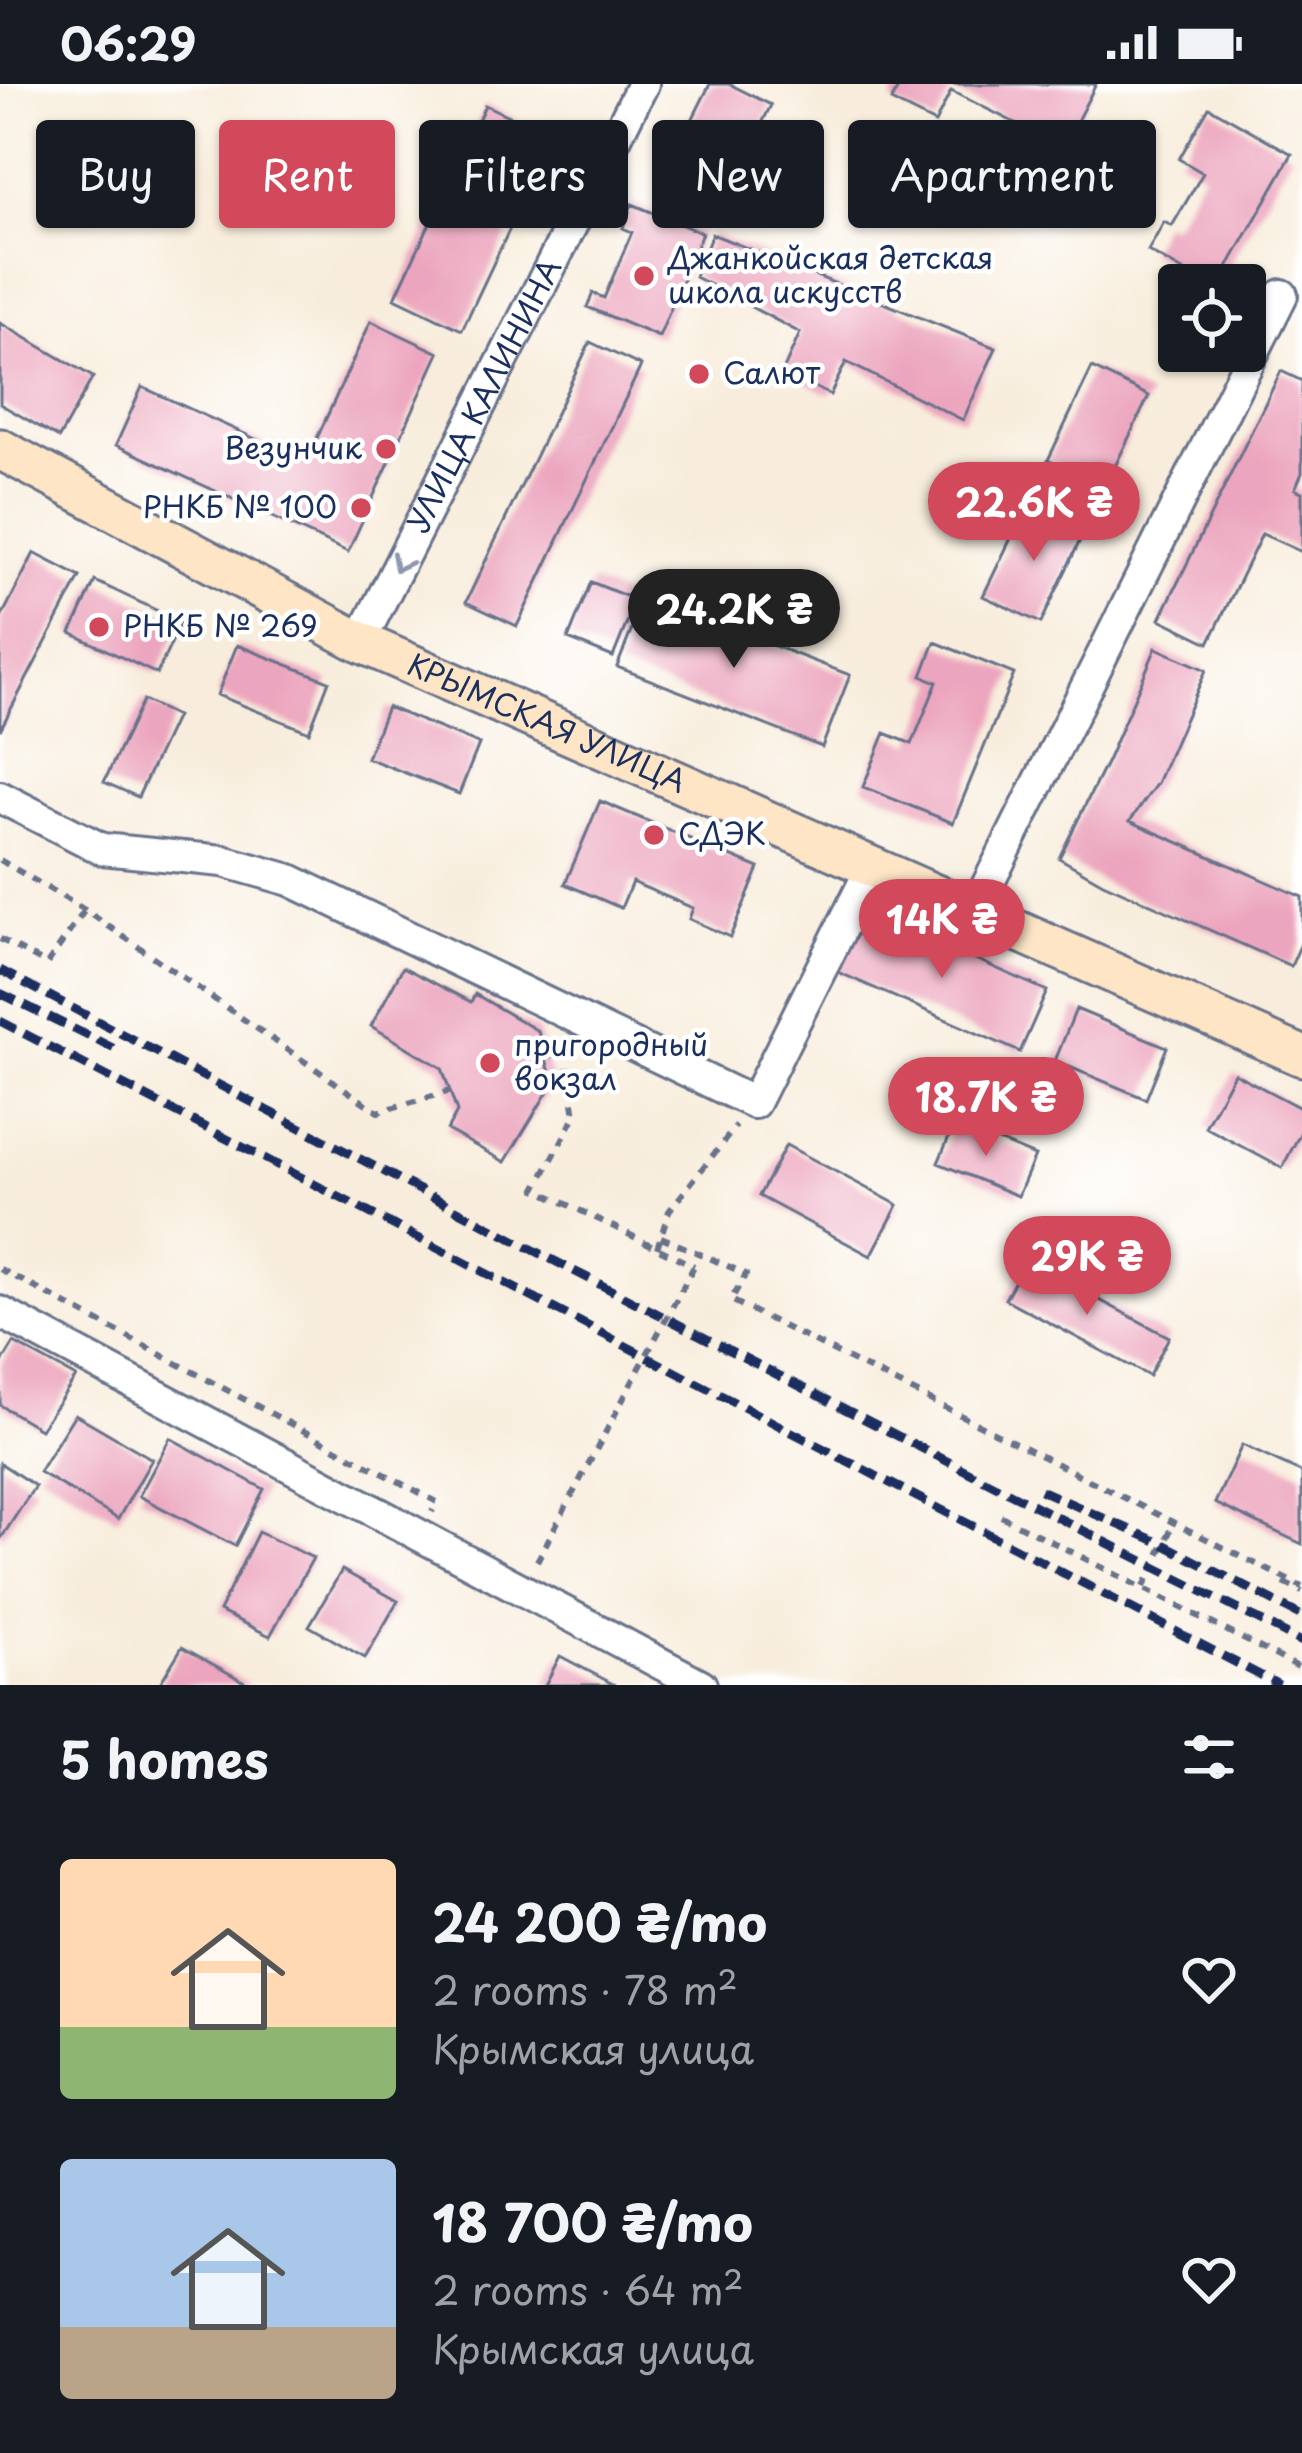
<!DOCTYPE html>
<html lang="en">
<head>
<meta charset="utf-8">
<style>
  :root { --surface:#171b24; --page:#20242c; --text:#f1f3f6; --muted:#9ea1a6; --accent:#d1495b }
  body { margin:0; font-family:"Playpen Sans",sans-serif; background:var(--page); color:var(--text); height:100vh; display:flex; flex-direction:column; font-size:45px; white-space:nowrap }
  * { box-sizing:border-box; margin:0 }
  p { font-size:39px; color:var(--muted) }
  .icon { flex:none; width:66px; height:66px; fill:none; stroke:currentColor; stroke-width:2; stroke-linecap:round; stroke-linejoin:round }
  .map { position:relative; height:1601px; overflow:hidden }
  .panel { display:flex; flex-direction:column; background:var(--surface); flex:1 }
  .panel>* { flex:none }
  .guide { position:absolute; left:36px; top:36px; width:1230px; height:108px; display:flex; gap:24px }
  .controls { position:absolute; left:1158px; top:180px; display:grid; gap:24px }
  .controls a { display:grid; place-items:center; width:108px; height:108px; border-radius:12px; background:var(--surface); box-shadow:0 3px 9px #0004; font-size:60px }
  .price { position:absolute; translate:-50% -102px; padding:0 27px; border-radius:42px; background:var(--accent); color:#fff; font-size:39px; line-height:78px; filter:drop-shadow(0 3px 6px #0008) }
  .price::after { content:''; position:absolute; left:50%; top:72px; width:36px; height:27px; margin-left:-18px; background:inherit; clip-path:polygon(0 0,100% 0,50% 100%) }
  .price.selected { background:#222; color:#fff }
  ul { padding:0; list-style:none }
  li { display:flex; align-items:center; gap:36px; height:300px; padding:0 60px }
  li span { display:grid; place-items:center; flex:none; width:336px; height:240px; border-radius:12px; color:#555 }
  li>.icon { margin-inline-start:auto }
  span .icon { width:144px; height:144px; fill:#fffc; stroke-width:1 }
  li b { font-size:51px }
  h2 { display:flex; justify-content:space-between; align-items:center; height:144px; padding:0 60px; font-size:51px }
  .chip { padding:0 42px; border-radius:12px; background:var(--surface); box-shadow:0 3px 9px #0004; font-size:42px; line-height:108px }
  .chip.selected { background:var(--accent); color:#fff }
  .status { display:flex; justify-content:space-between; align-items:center; height:84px; padding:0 60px; background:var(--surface); direction:ltr }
  .status svg { height:33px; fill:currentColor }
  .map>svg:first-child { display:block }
</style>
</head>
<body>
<div class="status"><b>06:29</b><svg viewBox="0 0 49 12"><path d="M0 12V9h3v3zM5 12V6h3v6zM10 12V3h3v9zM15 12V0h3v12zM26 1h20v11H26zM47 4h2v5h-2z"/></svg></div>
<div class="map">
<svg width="1302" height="1601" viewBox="0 0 1302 1601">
  <rect width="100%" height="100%" fill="#fff"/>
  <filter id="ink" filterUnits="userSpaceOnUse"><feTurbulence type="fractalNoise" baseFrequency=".00833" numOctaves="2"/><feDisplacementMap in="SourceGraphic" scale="24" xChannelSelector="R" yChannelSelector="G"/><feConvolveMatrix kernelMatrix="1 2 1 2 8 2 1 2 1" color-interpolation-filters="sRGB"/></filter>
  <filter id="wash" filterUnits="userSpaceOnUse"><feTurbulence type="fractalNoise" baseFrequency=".004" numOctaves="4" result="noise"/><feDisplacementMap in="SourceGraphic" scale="48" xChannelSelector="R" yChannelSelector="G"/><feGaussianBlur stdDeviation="2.7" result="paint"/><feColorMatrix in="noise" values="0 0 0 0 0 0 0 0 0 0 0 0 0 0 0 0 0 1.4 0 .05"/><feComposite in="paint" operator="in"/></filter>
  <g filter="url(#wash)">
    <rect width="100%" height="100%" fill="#f8eddc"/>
    <g id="blocks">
      <path fill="#eca5be" d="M 710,0 L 729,0 L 771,21 L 735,95 L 677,66 Z
        M 900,0 L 1096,0 L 1045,99 L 1005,79 L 1023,43 L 951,7 L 935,39 L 891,17 Z
        M 485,21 L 553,53 L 462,246 L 395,214 Z
        M 1209,23 L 1292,70 L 1218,201 L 1207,201 L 1148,167 L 1164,138 L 1172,142 L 1203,89 L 1179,75 Z
        M 632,120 L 702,149 L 659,253 L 587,223 L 593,209 L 604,214 L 632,148 L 623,144 Z
        M 712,150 L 996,264 L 963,336 L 846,278 L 830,311 L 783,287 L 800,249 L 695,193 Z
        M 371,237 L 439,269 L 348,468 L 116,361 L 142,303 L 306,378 Z
        M 0,239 L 93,293 L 59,354 L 0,320 Z
        M 590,258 L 641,282 L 517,542 L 466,518 Z
        M 1092,284 L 1149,312 L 1105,403 L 1048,376 Z
        M 1281,287 L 1302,297 L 1302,389 L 1295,405 L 1302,408 L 1302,468 L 1262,450 L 1209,559 L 1160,535 Z
        M 1027,421 L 1084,448 L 1041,539 L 983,512 Z
        M 34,469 L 80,493 L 0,646 L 0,536 Z
        M 95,497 L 181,538 L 157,590 L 71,549 Z
        M 591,498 L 636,516 L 613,573 L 568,555 Z
        M 645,512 L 850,591 L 822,663 L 617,583 Z
        M 935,558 L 1014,590 L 953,739 L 863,703 L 885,649 L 912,660 L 937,598 L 922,592 Z
        M 237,561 L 329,597 L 309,648 L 217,611 Z
        M 1156,564 L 1206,586 L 1157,699 L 1130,737 L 1302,813 L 1302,857 L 1291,882 L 1103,799 L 1059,774 L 1107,677 Z
        M 143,616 L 176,632 L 138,713 L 104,698 Z
        M 387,623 L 479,660 L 459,710 L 367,674 Z
        M 600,717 L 759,784 L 730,853 L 689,835 L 693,824 L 632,798 L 621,824 L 565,800 Z
        M 866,826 L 1047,907 L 1020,968 L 838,888 Z
        M 403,883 L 471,918 L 475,910 L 538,947 L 553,999 L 505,1078 L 447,1046 L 457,1028 L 442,984 L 371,942 Z
        M 1076,925 L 1167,963 L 1146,1015 L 1055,977 Z
        M 1234,989 L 1302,1025 L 1302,1046 L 1282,1084 L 1205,1043 Z
        M 955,1039 L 1035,1072 L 1018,1112 L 938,1079 Z
        M 786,1061 L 898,1121 L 871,1172 L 759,1112 Z
        M 1026,1177 L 1169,1253 L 1149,1292 L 1005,1215 Z
        M 14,1259 L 76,1293 L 40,1345 L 0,1321 L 0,1282 Z
        M 75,1330 L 152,1375 L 118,1435 L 39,1388 Z
        M 170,1354 L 264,1405 L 235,1462 L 139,1412 Z
        M 1242,1361 L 1302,1389 L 1302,1460 L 1215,1419 Z
        M 0,1379 L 35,1402 L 0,1456 Z
        M 258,1448 L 313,1474 L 270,1552 L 219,1527 Z
        M 342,1486 L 398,1517 L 365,1574 L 309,1542 Z
        M 182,1563 L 250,1601 L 159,1601 Z
        M 560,1572 L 615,1601 L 545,1601 Z"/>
    </g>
  </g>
  <g filter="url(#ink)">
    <use href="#blocks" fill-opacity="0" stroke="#68728a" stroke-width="3"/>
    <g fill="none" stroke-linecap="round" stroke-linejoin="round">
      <defs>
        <g id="minor">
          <path id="s1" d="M 360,558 L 643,0"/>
          <path d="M 0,713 L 102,765 L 223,777 L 290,796 L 754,1019 L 872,783"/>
          <path d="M 974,828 L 1282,211"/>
          <path d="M 0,1228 L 701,1601"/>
        </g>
        <g id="secondary">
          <path id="s2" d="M 0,365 L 360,558 L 1302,972"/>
        </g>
      </defs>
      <use href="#minor" stroke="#68728a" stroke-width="36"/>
      <use href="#secondary" stroke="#68728a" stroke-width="45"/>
      <path stroke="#68728a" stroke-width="6" stroke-dasharray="9 9" stroke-linecap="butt" d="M 0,776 L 85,826 L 378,1028 L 450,1007
        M 0,855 L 47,880 L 85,826
        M 546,973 L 565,967 L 575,1032 L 536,1105 L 694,1182
        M 661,1153 L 746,1190 L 731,1216 L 1302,1503
        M 657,1164 L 669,1127 L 736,1042
        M 0,1185 L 437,1418 L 432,1428
        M 1001,1432 L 1302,1585
        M 1284,1499 L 1302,1508
        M 1144,1503 L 1173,1441"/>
      <use href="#minor" stroke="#fff" stroke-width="30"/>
      <use href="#secondary" stroke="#fde5c5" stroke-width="39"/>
      <path stroke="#1b2f5e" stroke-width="9" stroke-dasharray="18 9" stroke-linecap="butt" d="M 0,886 L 572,1186 L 1302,1558
        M 0,909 L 119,967
        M 0,937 L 1279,1601
        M 1040,1406 L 1165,1461 L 1302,1532"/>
      <path stroke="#68728a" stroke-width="6" stroke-dasharray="9 9" stroke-linecap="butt" d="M 537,1477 L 694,1182"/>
    </g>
    <defs><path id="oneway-chevron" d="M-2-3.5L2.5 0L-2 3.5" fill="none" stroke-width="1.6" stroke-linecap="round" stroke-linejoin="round" transform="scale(3)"/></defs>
    <use stroke="#8d97ae" href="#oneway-chevron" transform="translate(400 479) rotate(117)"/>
  </g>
  <g fill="#d1495b" stroke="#fff" stroke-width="4.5">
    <circle cx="644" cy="192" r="12"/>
    <circle cx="699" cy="290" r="12"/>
    <circle cx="386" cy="365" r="12"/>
    <circle cx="361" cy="424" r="12"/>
    <circle cx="99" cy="543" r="12"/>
    <circle cx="654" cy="751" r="12"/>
    <circle cx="490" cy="979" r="12"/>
  </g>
  <g text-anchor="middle" stroke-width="9" stroke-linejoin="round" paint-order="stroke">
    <g font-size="30" fill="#1b2f5e" stroke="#fff" text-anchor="start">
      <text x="668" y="185">Джанкойская детская<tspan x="668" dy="34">школа искусств</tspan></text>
      <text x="723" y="300">Салют</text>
      <text x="362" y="375" text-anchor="end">Везунчик</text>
      <text x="337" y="434" text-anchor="end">РНКБ № 100</text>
      <text x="123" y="553">РНКБ № 269</text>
      <text x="678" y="761">СДЭК</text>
      <text x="514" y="972">пригородный<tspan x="514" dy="34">вокзал</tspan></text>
    </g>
    <g font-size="30" fill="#1b2f5e" stroke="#fff">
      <text dy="10" stroke="none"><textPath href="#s1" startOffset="276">УЛИЦА КАЛИНИНА</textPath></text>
      <text dy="10" stroke="none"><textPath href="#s2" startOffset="612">КРЫМСКАЯ УЛИЦА</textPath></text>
    </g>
  </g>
</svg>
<div class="controls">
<a><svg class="icon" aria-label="locate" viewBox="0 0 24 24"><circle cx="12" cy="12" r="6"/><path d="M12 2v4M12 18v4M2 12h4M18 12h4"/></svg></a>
</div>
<b class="price" style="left:1034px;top:480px">22.6K ₴</b>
<b class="price selected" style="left:734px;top:587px">24.2K ₴</b>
<b class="price" style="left:942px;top:897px">14K ₴</b>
<b class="price" style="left:986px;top:1075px">18.7K ₴</b>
<b class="price" style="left:1087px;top:1234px">29K ₴</b>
<div class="guide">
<a class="chip">Buy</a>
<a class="chip selected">Rent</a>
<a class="chip">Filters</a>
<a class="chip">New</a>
<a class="chip">Apartment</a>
</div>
</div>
<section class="panel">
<h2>5 homes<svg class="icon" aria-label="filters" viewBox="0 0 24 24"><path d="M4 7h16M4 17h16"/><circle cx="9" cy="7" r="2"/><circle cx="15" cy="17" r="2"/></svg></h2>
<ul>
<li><span style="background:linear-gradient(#ffd9b3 70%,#8fb573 0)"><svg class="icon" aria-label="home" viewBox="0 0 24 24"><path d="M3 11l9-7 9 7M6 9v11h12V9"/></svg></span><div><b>24 200 ₴/mo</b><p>2 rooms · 78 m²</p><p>Крымская улица</p></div><svg class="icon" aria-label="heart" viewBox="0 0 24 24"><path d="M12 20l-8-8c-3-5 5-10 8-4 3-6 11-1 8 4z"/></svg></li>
<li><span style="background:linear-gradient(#a9c7e8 70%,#b9a48a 0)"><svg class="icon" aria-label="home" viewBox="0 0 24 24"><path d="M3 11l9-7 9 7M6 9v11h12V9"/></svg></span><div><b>18 700 ₴/mo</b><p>2 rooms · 64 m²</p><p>Крымская улица</p></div><svg class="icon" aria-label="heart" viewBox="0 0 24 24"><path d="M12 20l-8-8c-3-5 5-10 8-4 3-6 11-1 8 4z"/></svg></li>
</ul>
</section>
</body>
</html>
